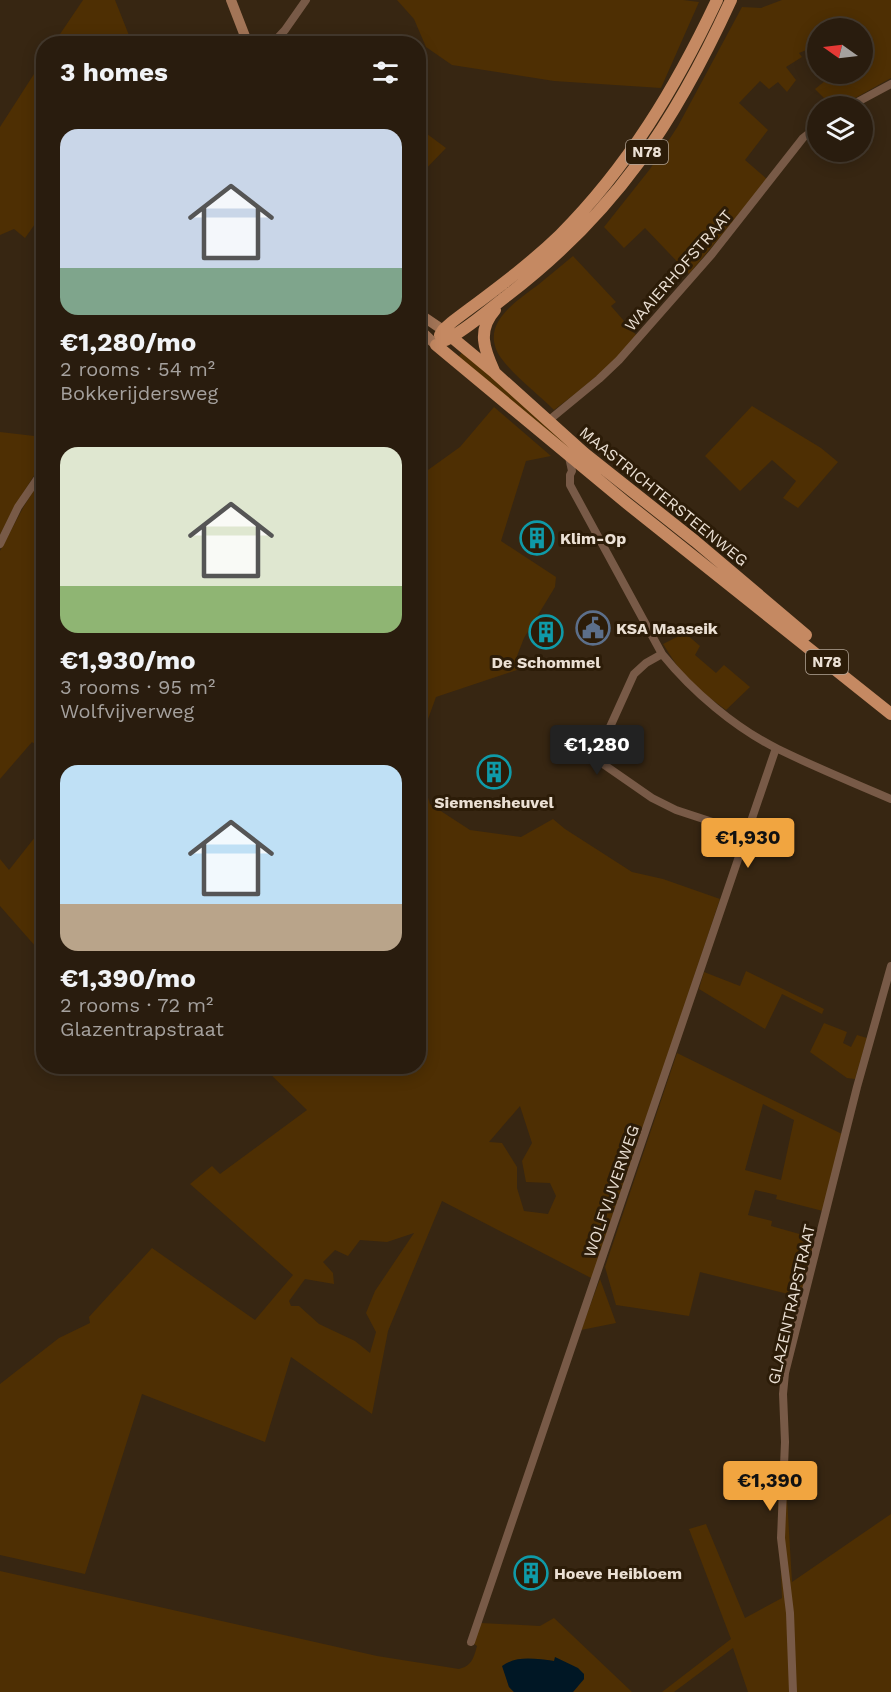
<!DOCTYPE html>
<html lang="en">
<head>
<meta charset="utf-8">
<style>
  :root { --surface:#291c0e; --page:#312517; --text:#f1f3f6; --muted:#a5a19e; --line:#453a2e; --accent:#f1a540 }
  body { margin:0; font-family:"Work Sans",sans-serif; background:var(--page); color:var(--text); height:100vh; display:flex; flex-direction:column; font-size:22px; white-space:nowrap }
  * { box-sizing:border-box; margin:0 }
  p { font-size:20px; color:var(--muted) }
  .icon { flex:none; width:33px; height:33px; fill:none; stroke:currentColor; stroke-width:2; stroke-linecap:round; stroke-linejoin:round }
  .map { position:relative; flex:1; overflow:hidden }
  .details { position:absolute; left:36px; top:36px; width:390px; height:1038px; display:flex; flex-direction:column; background:var(--surface); border-radius:24px; box-shadow:0 3px 15px #0003,0 0 0 2px var(--line) }
  .details>* { flex:none }
  .needle { width:39px; rotate:284deg }
  .buttons { position:absolute; left:807px; top:18px; display:grid; gap:12px }
  .buttons a { display:grid; place-items:center; width:66px; height:66px; border-radius:50%; background:var(--surface); box-shadow:0 3px 15px #0003,0 0 0 2px var(--line); font-size:30px }
  .price { position:absolute; translate:-50% -51px; padding:0 14px; border-radius:6px; background:var(--accent); color:#111; font-size:20px; line-height:39px; filter:drop-shadow(0 2px 3px #0008) }
  .price::after { content:''; position:absolute; left:50%; top:36px; width:18px; height:14px; margin-left:-9px; background:inherit; clip-path:polygon(0 0,100% 0,50% 100%) }
  .price.active { background:#222; color:#fff }
  ul { padding:0; list-style:none }
  li { display:grid; align-content:center; gap:12px; height:318px; padding:0 24px }
  li span { display:grid; place-items:center; height:186px; border-radius:18px; color:#555 }
  li>.icon { margin-inline-start:auto }
  span .icon { width:108px; height:108px; fill:#fffc; stroke-width:1 }
  li b { font-size:26px }
  h2 { display:flex; justify-content:space-between; align-items:center; height:72px; padding:0 24px; font-size:26px }
  .map>svg:first-child { display:block }
</style>
</head>
<body>
<div class="map">
<svg width="891" height="1692" viewBox="0 0 891 1692">
  <rect width="100%" height="100%" fill="#372612"/>
  <path fill="#4e2f03" fill-rule="evenodd" d="M 83,0 L 115,0 L 132,43 L 54,43 Z
    M 397,0 L 683,0 L 699,2 L 661,88 L 554,81 L 452,65 L 426,47 L 414,19 Z
    M 782,0 L 891,0 L 891,78 L 841,106 L 830,104 L 815,89 L 830,77 L 828,74 L 862,74 L 862,28 L 818,28 L 817,57 L 811,48 L 799,53 L 802,57 L 786,67 L 796,80 L 787,92 L 778,82 L 769,89 L 760,81 L 739,103 L 768,130 L 745,160 L 768,180 L 689,274 L 645,228 L 624,248 L 604,227 L 650,169 L 678,126 L 742,7 L 761,8 Z
    M 43,60 L 43,213 L 25,238 L 14,229 L 0,235 L 0,127 Z
    M 419,128 L 446,148 L 419,176 Z
    M 573,256 L 616,302 L 611,306 L 637,336 C 612,364 585,387 554,410 C 537,393 515,377 501,358 C 478,325 515,302 538,285 C 550,275 562,265 573,256 Z
    M 464,350 L 564,441 L 573,452 L 456,360 Z
    M 752,406 L 821,448 L 838,462 L 798,508 L 783,498 L 796,481 L 772,460 L 740,491 L 705,456 Z
    M 494,407 L 551,456 L 526,461 L 501,541 L 556,577 L 555,587 L 524,638 L 517,656 L 523,668 L 436,697 L 419,744 L 419,473 L 421,475 L 460,447 Z
    M 0,432 L 43,437 L 43,461 L 12,511 L 0,535 Z
    M 43,476 L 43,750 L 32,742 L 0,779 L 0,551 L 24,506 Z
    M 685,633 L 700,646 L 695,655 L 716,673 L 724,665 L 750,687 L 726,710 L 699,690 L 681,672 L 663,644 Z
    M 419,769 L 430,804 L 470,830 L 521,837 L 553,819 L 565,829 L 632,872 L 663,879 L 720,899 L 593,1279 L 442,1201 L 388,1331 L 372,1414 L 291,1357 L 265,1442 L 142,1394 L 85,1574 L 0,1555 L 0,1384 L 59,1338 L 90,1323 L 89,1317 L 152,1248 L 255,1320 L 293,1275 L 190,1184 L 212,1166 L 220,1174 L 307,1110 L 263,1067 L 418,1066 ZM 520,1106 L 532,1143 L 522,1161 L 526,1182 L 550,1183 L 556,1196 L 548,1214 L 524,1211 L 517,1188 L 517,1167 L 502,1143 L 489,1142 ZM 414,1233 L 375,1291 L 366,1313 L 376,1332 L 370,1353 L 355,1341 L 319,1324 L 299,1306 L 291,1306 L 289,1301 L 305,1279 L 334,1284 L 333,1273 L 323,1262 L 335,1250 L 348,1256 L 360,1240 L 387,1242 Z
    M 43,827 L 43,938 L 36,947 L 0,906 L 0,859 L 9,870 Z
    M 746,971 L 824,1009 L 822,1014 L 782,994 L 765,1029 L 699,989 L 704,972 L 740,986 Z
    M 824,1023 L 847,1032 L 843,1043 L 851,1047 L 857,1035 L 867,1038 L 855,1079 L 847,1078 L 810,1052 Z
    M 677,1053 L 842,1134 L 823,1211 L 776,1199 L 777,1195 L 755,1190 L 748,1215 L 772,1221 L 771,1226 L 810,1237 L 808,1245 L 814,1246 L 803,1292 L 796,1296 L 700,1272 L 689,1316 L 616,1305 L 605,1267 ZM 763,1104 L 794,1120 L 781,1180 L 745,1170 Z
    M 600,1279 L 616,1323 L 581,1330 Z
    M 777,1481 L 786,1481 L 792,1582 L 891,1514 L 891,1692 L 748,1692 L 733,1648 L 674,1692 L 662,1692 L 731,1639 L 689,1529 L 706,1524 L 745,1618 L 782,1598 Z
    M 0,1571 L 377,1656 L 459,1669 C 472,1666 474,1657 477,1646 L 474,1644 L 481,1623 L 540,1626 L 554,1618 L 632,1692 L 573,1692 L 584,1679 L 584,1674 C 574,1670 564,1663 553,1661 C 540,1658 513,1658 503,1666 L 509,1687 L 514,1692 L 0,1692 Z"/>
  <path fill="#001725" d="M 555,1657 L 578,1668 L 584,1674 L 584,1679 L 573,1692 L 514,1692 L 509,1687 L 502,1666 C 517,1655 536,1659 554,1661 Z"/>
  <g fill="none" stroke-linecap="round" stroke-linejoin="round">
    <path stroke="#785a47" stroke-width="8" d="M 272,44 L 285,30 L 306,0
      M 850,106 L 891,84
      M 548,421 L 599,379 L 619,360 L 712,254 L 803,138 L 818,126
      M 569,457 L 572,471 L 570,475 L 570,485 L 662,654 C 692,691 735,728 778,749 C 815,767 853,783 891,799
      M 0,544 L 18,507 L 44,469
      M 662,654 L 646,663 L 634,674 L 600,749 L 603,764 L 652,798 L 676,810 L 746,833
      M 471,1642 L 776,748
      M 793,1692 L 790,1613 L 781,1538 L 785,1442 L 783,1394 L 785,1373 L 857,1087 L 891,966"/>
    <path stroke="#a37557" stroke-width="10" d="M 231,0 L 248,44
      M 418,313 L 443,330
      M 418,328 L 436,345"/>
    <path stroke="#c58962" stroke-width="12" d="M 443,330 L 495,373 L 584,453 L 695,541 L 806,635
      M 440,335 L 443,330 L 452,322 C 489,294 527,267 560,235 C 628,167 676,87 717,0
      M 446,340 C 468,329 488,310 508,295 C 616,212 675,122 731,0
      M 436,345 L 624,501 L 891,714
      M 494,371 C 484,349 477,330 495,310"/>
  </g>
  <defs>
    <symbol id="building-ring" viewBox="-11 -11 22 22"><circle r="9.5" fill="#2c1c08" stroke="#0f9aa8" stroke-width="1.5"/><path d="M-4-6H4V6H1V3H-1V6H-4ZM-2.5-4.3h1.7v1.8h-1.7ZM.8-4.3h1.7v1.8H.8ZM-2.5-1h1.7V.8h-1.7ZM.8-1h1.7V.8H.8Z" fill="#0f9aa8"/></symbol>
    <symbol id="civic-ring" viewBox="-11 -11 22 22"><circle r="9.5" fill="#2c1c08" stroke="#5c6f8a" stroke-width="1.5"/><path d="M-.6-6.5H3V-4.5H.6V-3L4-1V1h2V6H-6V1h2V-1L-.6-3ZM-1.2 2.5V6h2.4V2.5Z" fill="#5c6f8a"/></symbol>
  </defs>
  <g fill-rule="evenodd">
    <use href="#building-ring" x="518" y="519" width="38" height="38"/>
    <use href="#civic-ring" x="574" y="609" width="38" height="38"/>
    <use href="#building-ring" x="527" y="613" width="38" height="38"/>
    <use href="#building-ring" x="475" y="753" width="38" height="38"/>
    <use href="#building-ring" x="512" y="1554" width="38" height="38"/>
  </g>
  <g text-anchor="middle" stroke-width="6" stroke-linejoin="round" paint-order="stroke">
    <g fill="#2c1c08" stroke="#b2a597" stroke-width="1.5">
      <rect x="626" y="140" width="42" height="24" rx="4.5"/>
      <rect x="806" y="650" width="42" height="24" rx="4.5"/>
    </g>
    <g font-size="15" font-weight="bold" fill="#ebe0d4">
      <text x="647" y="157">N78</text>
      <text x="827" y="667">N78</text>
    </g>
    <g font-size="16" fill="#ebe0d4" stroke="#2c1c08">
      <text transform="translate(678 270) rotate(-49)" y="6">WAAIERHOFSTRAAT</text>
      <text transform="translate(664 496) rotate(39)" y="6">MAASTRICHTERSTEENWEG</text>
      <text transform="translate(611 1191) rotate(-71)" y="6">WOLFVIJVERWEG</text>
      <text transform="translate(791 1304) rotate(-77)" y="6">GLAZENTRAPSTRAAT</text>
    </g>
    <g font-size="16" font-weight="bold" fill="#ebe0d4" stroke="#2c1c08" text-anchor="start">
      <text x="560" y="544">Klim-Op</text>
      <text x="616" y="634">KSA Maaseik</text>
      <text x="546" y="668" text-anchor="middle">De Schommel</text>
      <text x="494" y="808" text-anchor="middle">Siemensheuvel</text>
      <text x="554" y="1579">Hoeve Heibloem</text>
    </g>
  </g>
</svg>
<div class="buttons">
<a><svg class="needle" viewBox="-14 -14 28 28"><path d="M0-13l5 13h-10z" fill="#e53935"/><path d="M0 13l5-13h-10z" fill="#a5a19e"/></svg></a>
<a><svg class="icon" aria-label="layers" viewBox="0 0 24 24"><path d="M12 4l9 5-9 5-9-5zM3 14l9 5 9-5"/></svg></a>
</div>
<b class="price active" style="left:597px;top:776px">€1,280</b>
<b class="price" style="left:748px;top:869px">€1,930</b>
<b class="price" style="left:770px;top:1512px">€1,390</b>
<section class="details">
<h2>3 homes<svg class="icon" aria-label="filters" viewBox="0 0 24 24"><path d="M4 7h16M4 17h16"/><circle cx="9" cy="7" r="2"/><circle cx="15" cy="17" r="2"/></svg></h2>
<ul>
<li><span style="background:linear-gradient(#c9d6e8 75%,#7fa58c 0)"><svg class="icon" aria-label="home" viewBox="0 0 24 24"><path d="M3 11l9-7 9 7M6 9v11h12V9"/></svg></span><div><b>€1,280/mo</b><p>2 rooms · 54 m²</p><p>Bokkerijdersweg</p></div></li>
<li><span style="background:linear-gradient(#dfe7d0 75%,#8fb573 0)"><svg class="icon" aria-label="home" viewBox="0 0 24 24"><path d="M3 11l9-7 9 7M6 9v11h12V9"/></svg></span><div><b>€1,930/mo</b><p>3 rooms · 95 m²</p><p>Wolfvijverweg</p></div></li>
<li><span style="background:linear-gradient(#bfe0f5 75%,#b9a48a 0)"><svg class="icon" aria-label="home" viewBox="0 0 24 24"><path d="M3 11l9-7 9 7M6 9v11h12V9"/></svg></span><div><b>€1,390/mo</b><p>2 rooms · 72 m²</p><p>Glazentrapstraat</p></div></li>
</ul>
</section>
</div>
</body>
</html>
